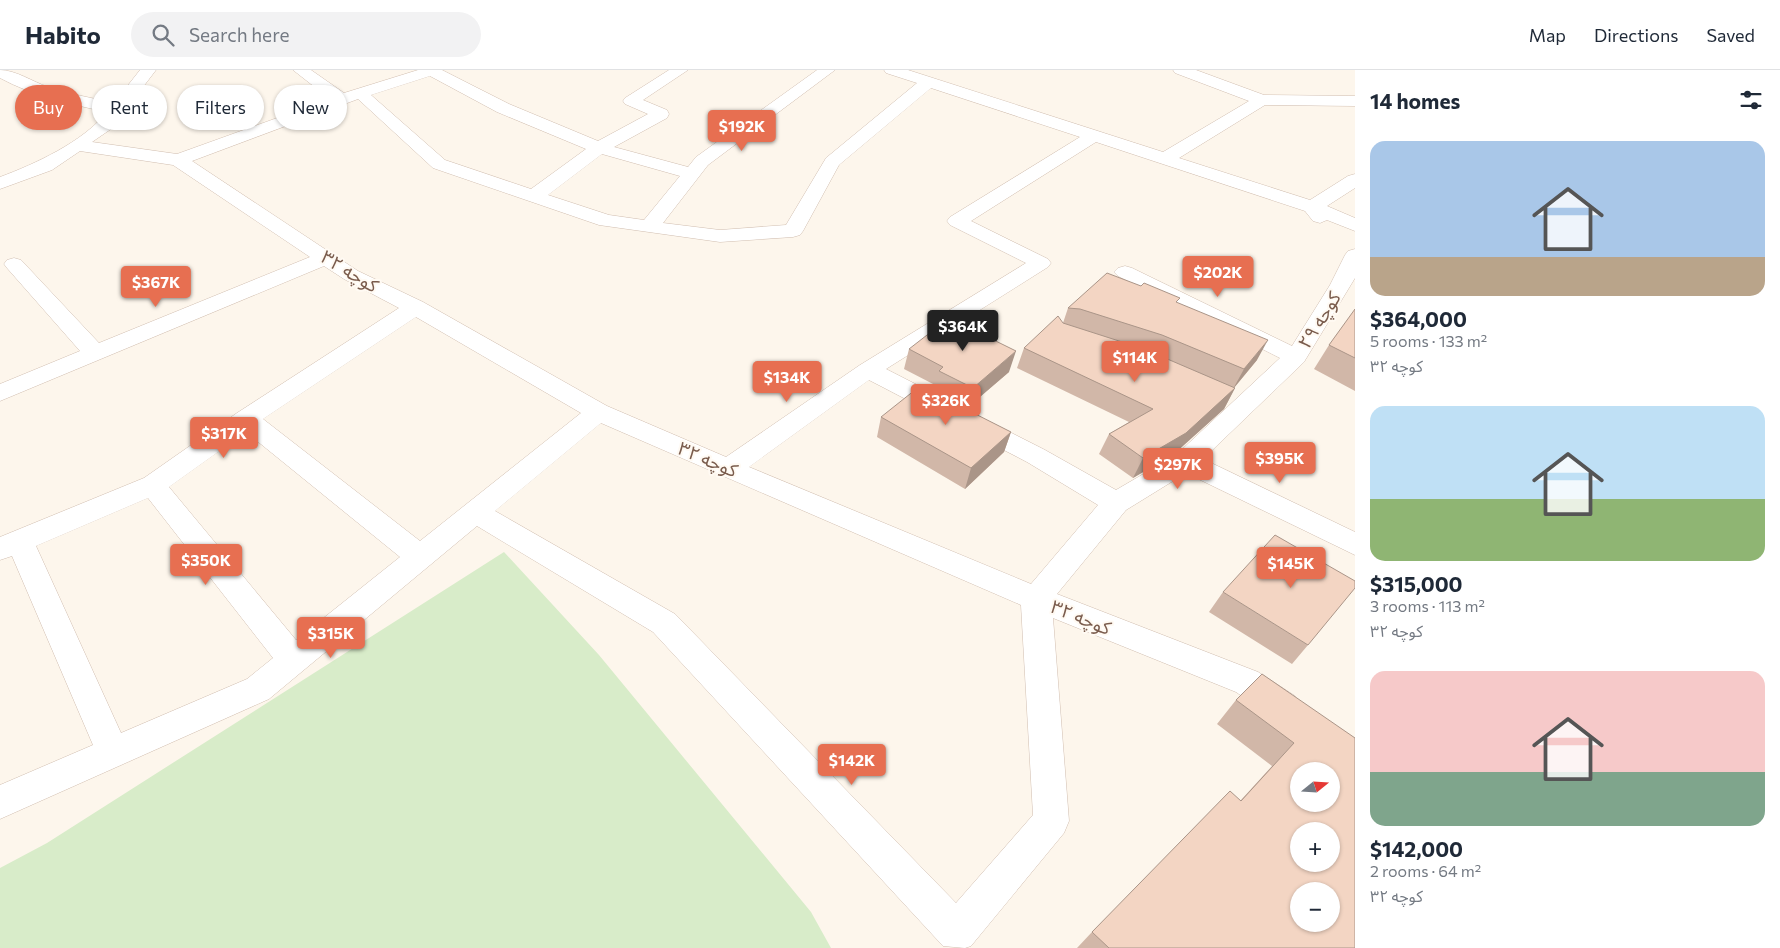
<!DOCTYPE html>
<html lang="en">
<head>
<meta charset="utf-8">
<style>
  :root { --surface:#fff; --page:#f2f2f3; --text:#1f2937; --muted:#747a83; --line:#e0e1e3; --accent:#e76f51 }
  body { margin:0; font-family:Commissioner,"Noto Sans Arabic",sans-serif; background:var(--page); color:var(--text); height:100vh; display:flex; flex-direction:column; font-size:19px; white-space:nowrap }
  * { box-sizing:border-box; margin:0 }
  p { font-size:16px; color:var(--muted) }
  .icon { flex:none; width:28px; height:28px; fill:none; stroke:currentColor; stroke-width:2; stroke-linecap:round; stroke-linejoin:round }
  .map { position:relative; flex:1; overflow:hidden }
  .panel { display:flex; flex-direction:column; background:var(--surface); width:425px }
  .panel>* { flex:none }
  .top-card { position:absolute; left:15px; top:15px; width:475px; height:45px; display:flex; gap:10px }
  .needle { width:32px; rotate:72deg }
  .fabs { position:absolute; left:1290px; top:692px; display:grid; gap:10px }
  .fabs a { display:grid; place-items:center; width:50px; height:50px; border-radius:50%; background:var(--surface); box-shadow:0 1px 4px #0004; font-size:25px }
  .price { position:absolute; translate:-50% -42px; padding:0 11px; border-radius:5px; background:var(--accent); color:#fff; font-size:16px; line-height:32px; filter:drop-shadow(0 1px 2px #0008) }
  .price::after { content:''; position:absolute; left:50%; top:30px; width:15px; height:11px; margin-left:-8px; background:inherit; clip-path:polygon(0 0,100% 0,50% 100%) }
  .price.active { background:#222; color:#fff }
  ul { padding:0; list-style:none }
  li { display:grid; align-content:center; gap:10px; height:265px; padding:0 15px }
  li span { display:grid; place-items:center; height:155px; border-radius:15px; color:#555 }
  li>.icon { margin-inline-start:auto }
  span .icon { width:90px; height:90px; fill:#fffc; stroke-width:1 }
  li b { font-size:21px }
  h2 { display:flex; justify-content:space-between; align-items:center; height:60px; padding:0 15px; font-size:21px }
  .tag { padding:0 18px; border-radius:22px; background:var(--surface); box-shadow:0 1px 4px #0004; font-size:18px; line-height:45px }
  .tag.active { background:var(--accent); color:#fff }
  header { display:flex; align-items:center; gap:30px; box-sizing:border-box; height:70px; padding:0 25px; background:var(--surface); border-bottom:1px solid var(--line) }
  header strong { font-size:24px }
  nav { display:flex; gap:28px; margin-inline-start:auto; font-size:18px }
  .search { width:350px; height:45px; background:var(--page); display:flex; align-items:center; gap:12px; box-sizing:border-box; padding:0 18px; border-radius:28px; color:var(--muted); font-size:19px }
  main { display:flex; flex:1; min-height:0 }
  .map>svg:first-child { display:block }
</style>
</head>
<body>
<header>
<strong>Habito</strong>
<div class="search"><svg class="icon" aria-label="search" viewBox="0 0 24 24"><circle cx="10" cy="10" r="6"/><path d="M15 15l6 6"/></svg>Search here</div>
<nav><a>Map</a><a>Directions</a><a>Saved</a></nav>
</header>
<main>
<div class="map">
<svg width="1355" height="878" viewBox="0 0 1355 878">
  <rect width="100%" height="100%" fill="#fdf6ec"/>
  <path fill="#d8ecc9" d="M 504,482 L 599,585 L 811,842 L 831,878 L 0,878 L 0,798 L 47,773 Z"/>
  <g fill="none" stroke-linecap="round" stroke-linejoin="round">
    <defs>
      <path id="minor" d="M 0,0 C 16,0 33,12 48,17 C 69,24 92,28 114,33 L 140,0 L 156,0 L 111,59 L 92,72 L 177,84 L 330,29 L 293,0 L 311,0 L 344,23 L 418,0 L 442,0 L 509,34 L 598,71 L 648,44 L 625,34 L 623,31 L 625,28 L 669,0 L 688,0 L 643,30 L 667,40 L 669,44 L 667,48 L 614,77 L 688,97 L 696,87 L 817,0 L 835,0 L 708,95 L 663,153 L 720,160 L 786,155 L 826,88 L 917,13 L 886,3 L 884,0 L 908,0 L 1163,82 L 1249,31 L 1175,3 L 1173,0 L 1196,0 L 1264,25 L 1355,26 L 1355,36 L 1265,35 L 1179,88 L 1310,130 L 1348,106 L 1355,104 L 1355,118 L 1327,136 L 1355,148 L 1355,161 L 1327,150 L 1320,153 L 1313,151 L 1305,141 L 1096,72 L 971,151 L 1048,189 L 1051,193 L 1048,197 L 886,299 L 1045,380 L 1116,420 L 1176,385 L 1280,288 L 1118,206 L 1114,202 L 1118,198 L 1125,196 L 1132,198 L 1292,276 L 1330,215 L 1345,185 L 1348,181 L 1355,179 L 1355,208 L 1304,292 L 1203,389 L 1355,462 L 1355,485 L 1186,403 L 1126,440 L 1057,524 L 1258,602 L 1295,626 L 1299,636 L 1295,646 L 1283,650 L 1271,646 L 1236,622 L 1053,548 L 1069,751 L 1064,763 L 971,876 L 965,878 L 943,876 L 653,562 L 477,456 L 269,629 L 0,749 L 0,715 L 93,675 L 12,486 L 0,490 L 0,467 L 144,408 L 237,343 L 399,238 L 344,209 L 324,196 L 0,331 L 0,314 L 80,281 L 7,198 L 4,194 L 7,190 L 14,188 L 21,190 L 99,273 L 310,187 L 173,95 L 80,81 L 52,100 L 0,119 L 0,107 C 35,94 83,72 107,42 C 70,34 33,26 0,8 ZM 430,6 L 497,42 L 586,79 L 531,119 L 445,90 L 371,25 ZM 931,18 L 1080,67 L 950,147 L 947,151 L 950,155 L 1026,193 L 860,295 L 726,387 L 607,336 L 423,232 L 358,201 L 192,91 L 358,29 L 433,98 L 599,155 L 720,172 L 793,167 L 800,165 L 803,161 L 839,95 ZM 602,84 L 680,106 L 644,150 L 609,145 L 548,125 ZM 416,247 L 581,343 L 420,471 L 263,349 ZM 869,310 L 1027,392 L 1098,435 L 1031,514 L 749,397 ZM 601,353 L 1021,535 L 1033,745 L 956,833 L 675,544 L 495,441 ZM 246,362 L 400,487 L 296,570 L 169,417 ZM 148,428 L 273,588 L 247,609 L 121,663 L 36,476 Z"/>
    </defs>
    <use href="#minor" stroke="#d1beb0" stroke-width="1"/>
    <use href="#minor" fill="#fff" fill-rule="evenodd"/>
  </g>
  <path fill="#d1b7a8" d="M 1178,233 L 1257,290 L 1234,318 L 1235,318 L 1224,339 L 1175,383 L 1133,408 L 1099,384 L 1109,364 L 1129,352 L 1017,298 L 1024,278 L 1063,253 L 1068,238 Z
    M 1355,240 L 1355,321 L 1314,299 L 1329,275 Z
    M 909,279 L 1009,302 L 967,338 L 933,321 L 935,315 L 904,299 Z
    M 881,347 L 1011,362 L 1004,382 L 965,419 L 877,367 Z
    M 1223,522 L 1308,575 L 1292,594 L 1209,542 Z
    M 1236,630 L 1355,668 L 1355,878 L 1077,878 L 1092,862 L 1241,730 L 1272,696 L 1217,654 Z"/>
  <path fill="#aa9588" d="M 1268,270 L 1257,290 L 1233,319 L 1244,299 Z
    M 1016,281 L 1009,302 L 967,338 L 973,318 Z
    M 1235,318 L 1224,339 L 1175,383 L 1133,408 L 1143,388 Z
    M 1011,362 L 1004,382 L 965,419 L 971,398 Z"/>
  <path fill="#f3d5c3" stroke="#aa9588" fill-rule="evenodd" d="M 1107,203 L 1141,216 L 1144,213 L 1180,228 L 1176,232 L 1268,270 L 1244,299 L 1162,265 L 1080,239 L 1068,238 Z
    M 1355,239 L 1355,288 L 1329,275 Z
    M 1058,246 L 1063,253 L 1144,279 L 1235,318 L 1186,363 L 1143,388 L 1109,364 L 1153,339 L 1024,278 Z
    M 949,248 L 1016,281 L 973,318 L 939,301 L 943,297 L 909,279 Z
    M 920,316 L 1011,362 L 971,398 L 881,347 Z
    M 1275,465 L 1355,511 L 1355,518 L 1308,575 L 1223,522 Z
    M 1262,604 L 1355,668 L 1355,878 L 1109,878 L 1092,862 L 1230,721 L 1241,731 L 1294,673 L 1236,630 ZM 1299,701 L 1331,701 L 1331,734 L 1299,734 ZM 1299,761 L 1331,761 L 1331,794 L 1299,794 ZM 1299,821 L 1331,821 L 1331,854 L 1299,854 Z"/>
  <g text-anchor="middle" stroke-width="4" stroke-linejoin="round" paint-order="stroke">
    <g font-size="19" fill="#7a5c4d" stroke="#fffaf3">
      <text transform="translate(350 201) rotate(31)" y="7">کوچه ۳۲</text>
      <text transform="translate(1319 250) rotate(-58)" y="7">کوچه ۲۹</text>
      <text transform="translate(708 389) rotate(23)" y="7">کوچه ۳۲</text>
      <text transform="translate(1081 547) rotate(22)" y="7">کوچه ۳۲</text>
    </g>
  </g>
</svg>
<div class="fabs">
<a><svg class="needle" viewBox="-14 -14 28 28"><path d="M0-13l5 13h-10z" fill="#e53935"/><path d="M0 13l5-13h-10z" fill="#747a83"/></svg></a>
<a>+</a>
<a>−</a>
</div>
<b class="price" style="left:742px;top:82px">$192K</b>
<b class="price" style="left:1218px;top:228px">$202K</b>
<b class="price" style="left:156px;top:238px">$367K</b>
<b class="price active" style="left:963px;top:282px">$364K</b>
<b class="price" style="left:1135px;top:313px">$114K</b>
<b class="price" style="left:787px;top:333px">$134K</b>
<b class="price" style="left:946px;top:356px">$326K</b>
<b class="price" style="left:224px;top:389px">$317K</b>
<b class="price" style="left:1280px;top:414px">$395K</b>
<b class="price" style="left:1178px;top:420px">$297K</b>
<b class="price" style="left:206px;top:516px">$350K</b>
<b class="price" style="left:1291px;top:519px">$145K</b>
<b class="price" style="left:331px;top:589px">$315K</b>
<b class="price" style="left:852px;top:716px">$142K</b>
<div class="top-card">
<a class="tag active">Buy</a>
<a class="tag">Rent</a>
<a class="tag">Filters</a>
<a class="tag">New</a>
</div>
</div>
<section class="panel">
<h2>14 homes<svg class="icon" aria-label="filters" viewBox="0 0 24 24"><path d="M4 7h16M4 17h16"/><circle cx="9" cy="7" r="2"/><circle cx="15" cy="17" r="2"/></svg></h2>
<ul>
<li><span style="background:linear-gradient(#a9c7e8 75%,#b9a48a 0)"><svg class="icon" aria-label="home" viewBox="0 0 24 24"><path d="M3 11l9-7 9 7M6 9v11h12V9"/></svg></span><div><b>$364,000</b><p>5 rooms · 133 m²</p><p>کوچه ۳۲</p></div></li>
<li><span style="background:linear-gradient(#bfe0f5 60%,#8fb573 0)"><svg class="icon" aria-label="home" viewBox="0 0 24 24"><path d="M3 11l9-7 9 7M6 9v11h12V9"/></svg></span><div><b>$315,000</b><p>3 rooms · 113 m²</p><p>کوچه ۳۲</p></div></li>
<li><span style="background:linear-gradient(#f6c9c9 65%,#7fa58c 0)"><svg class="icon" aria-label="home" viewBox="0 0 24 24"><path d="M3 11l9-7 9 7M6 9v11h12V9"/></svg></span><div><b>$142,000</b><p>2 rooms · 64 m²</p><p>کوچه ۳۲</p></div></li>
</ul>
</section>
</main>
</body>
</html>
